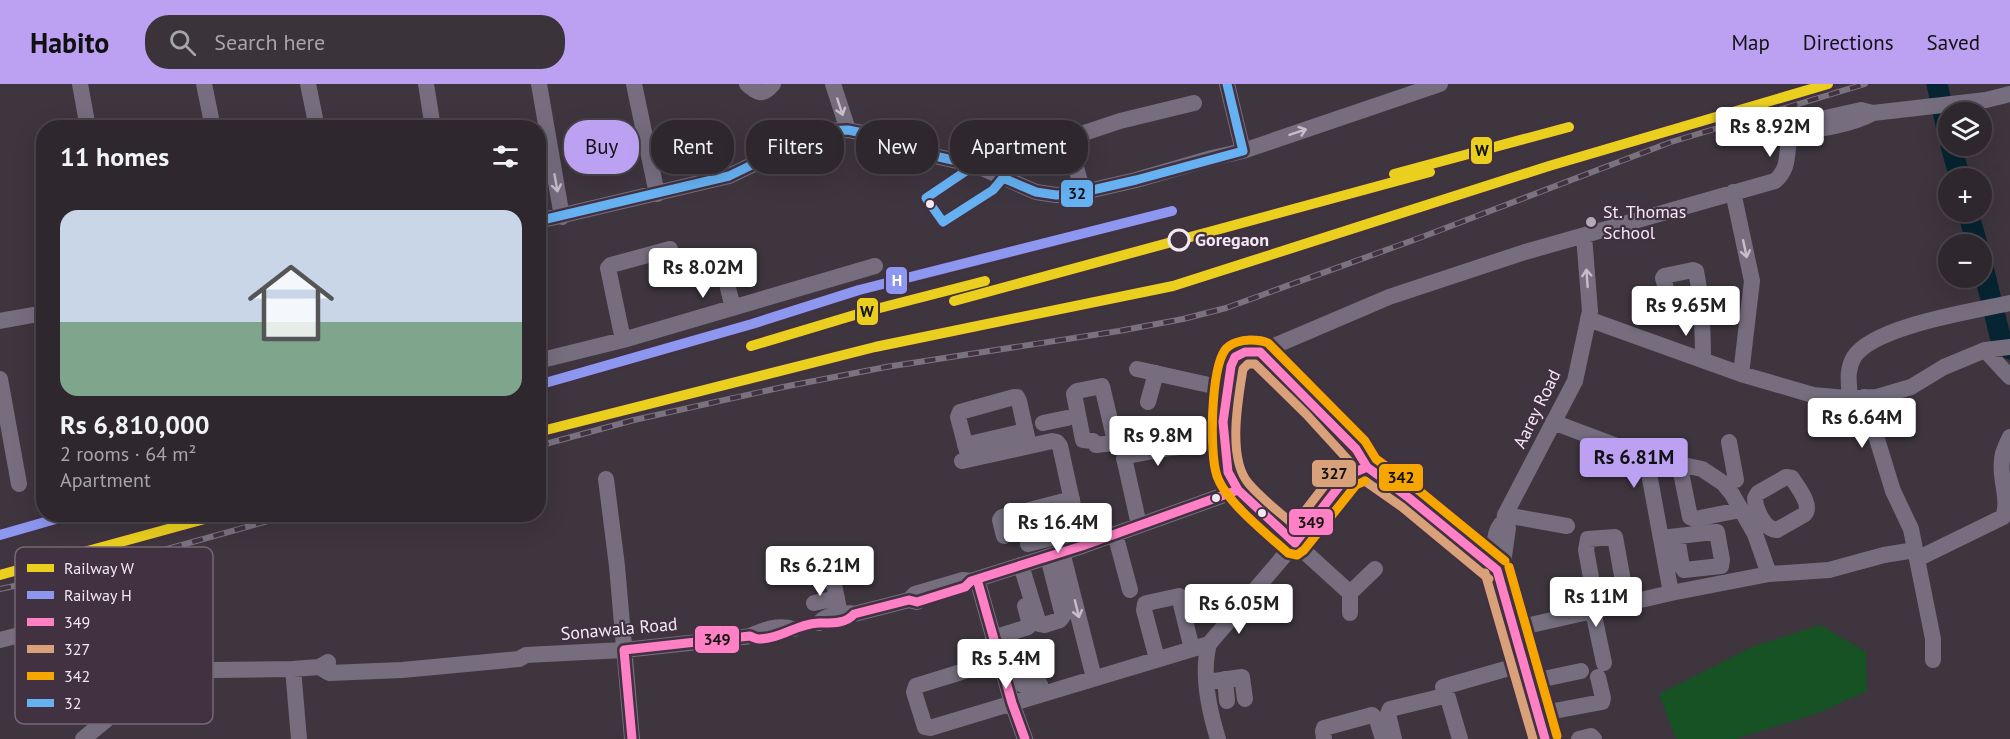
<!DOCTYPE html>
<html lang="en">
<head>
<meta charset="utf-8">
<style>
  :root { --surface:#2e282e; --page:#3a343a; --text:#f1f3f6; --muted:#a7a6aa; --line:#49444a; --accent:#bca0f2 }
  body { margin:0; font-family:"PT Sans",sans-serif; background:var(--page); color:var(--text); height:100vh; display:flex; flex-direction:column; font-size:22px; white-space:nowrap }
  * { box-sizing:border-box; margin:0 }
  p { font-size:20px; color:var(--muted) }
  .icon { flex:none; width:33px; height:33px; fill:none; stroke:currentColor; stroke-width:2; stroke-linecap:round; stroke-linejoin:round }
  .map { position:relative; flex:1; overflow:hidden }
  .details { position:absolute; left:36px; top:36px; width:510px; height:402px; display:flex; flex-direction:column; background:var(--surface); border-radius:24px; box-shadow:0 6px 24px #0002,0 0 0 2px var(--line) }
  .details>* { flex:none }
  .guide { position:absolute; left:564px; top:36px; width:570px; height:54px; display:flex; gap:12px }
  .fabs { position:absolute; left:1938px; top:18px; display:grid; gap:12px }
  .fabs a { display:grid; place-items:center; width:54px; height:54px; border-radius:50%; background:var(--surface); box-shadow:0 6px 24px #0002,0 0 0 2px var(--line); font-size:30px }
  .price { position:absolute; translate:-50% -51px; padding:0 14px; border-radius:6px; background:#fff; color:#222; font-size:20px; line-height:39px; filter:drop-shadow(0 2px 3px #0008) }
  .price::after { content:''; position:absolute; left:50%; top:36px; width:18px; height:14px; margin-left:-9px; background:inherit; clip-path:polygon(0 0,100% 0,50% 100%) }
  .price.selected { background:var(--accent); color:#111 }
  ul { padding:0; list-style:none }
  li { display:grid; align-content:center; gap:12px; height:318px; padding:0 24px }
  li span { display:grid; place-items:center; height:186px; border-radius:18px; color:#555 }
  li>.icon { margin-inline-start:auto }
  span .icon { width:108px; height:108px; fill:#fffc; stroke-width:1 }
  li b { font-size:26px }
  h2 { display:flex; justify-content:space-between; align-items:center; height:72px; padding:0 24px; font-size:26px }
  .tag { padding:0 21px; border-radius:24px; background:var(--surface); box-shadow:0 6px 24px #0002,0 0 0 2px var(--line); font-size:21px; line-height:54px }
  .tag.selected { background:var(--accent); color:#111 }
  header { display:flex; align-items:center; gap:36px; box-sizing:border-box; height:84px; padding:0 30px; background:var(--accent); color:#111 }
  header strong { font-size:28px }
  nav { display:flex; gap:33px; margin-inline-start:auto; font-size:21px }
  .search { width:420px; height:54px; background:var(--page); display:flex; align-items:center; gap:15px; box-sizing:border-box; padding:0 21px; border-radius:24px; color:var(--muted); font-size:22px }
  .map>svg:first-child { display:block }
</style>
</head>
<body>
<header>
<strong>Habito</strong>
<div class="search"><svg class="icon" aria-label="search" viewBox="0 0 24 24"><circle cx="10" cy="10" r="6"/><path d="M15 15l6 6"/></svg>Search here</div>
<nav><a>Map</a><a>Directions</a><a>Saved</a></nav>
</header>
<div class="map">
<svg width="2010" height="655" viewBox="0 0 2010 655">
  <rect width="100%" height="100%" fill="#3e353e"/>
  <path fill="#165224" d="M 1820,541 L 1866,568 L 1867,607 L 1821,628 L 1736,655 L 1676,655 L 1659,610 L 1754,562 Z"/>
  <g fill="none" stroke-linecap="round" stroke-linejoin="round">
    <path stroke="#062431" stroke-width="21" d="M 1937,0 L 1948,50
      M 1951,62 L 1960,94
      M 1968,128 L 1977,160
      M 1982,179 L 2000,252 L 2010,265"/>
    <path stroke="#766e7f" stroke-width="16" d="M 80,0 L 88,44
      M 204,0 L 213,44
      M 308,0 L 317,44
      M 426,0 L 433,44
      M 539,0 L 562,133
      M 634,0 L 657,110
      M 747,0 C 758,9 762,13 773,0
      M 833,0 L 848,46
      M 1227,0 L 1243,67
      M 1861,26 L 1873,29 C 1855,39 1816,48 1796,45 L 1803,39 Z
      M 1873,29 L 1986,16 L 2010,10
      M 1083,108 L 1069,59 L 1075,52 L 1120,37 L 1194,19
      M 1733,108 L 1752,197 L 1741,290
      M 538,137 L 729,92 L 822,47 L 848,46 L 878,52 L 939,73 L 975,81 L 1036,108 L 1056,111 L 1075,110 L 1136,96 L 1212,74 L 1243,67 L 1440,0
      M 728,204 L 733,224
      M 1701,210 L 1669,215 L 1663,194 L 1664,192 L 1693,186 L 1696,187 C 1702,217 1703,246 1703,276
      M 1588,235 L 1741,290 L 1813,311 L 1846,314 L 1877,313 L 1911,303 L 1944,283 L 1985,266 L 2010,263
      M 0,237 L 44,229
      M 623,256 L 608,184 L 611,181 L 670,165
      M 1985,266 L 2010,293
      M 1260,268 L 1389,213 L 1525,168 L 1775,97 C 1795,80 1781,59 1796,45
      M 538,277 L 623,256 L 875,182
      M 1137,285 L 1227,305
      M 0,295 L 19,400
      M 1102,302 L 1115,357 L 1114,359 L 1096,361 L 1093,357 L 1083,356 L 1074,310 L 1077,307 Z
      M 1864,313 L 1893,407 L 1911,445 L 1933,555 L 1933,576
      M 1850,314 C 1849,299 1846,286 1854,273 C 1874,242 1974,227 2010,219
      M 1148,318 L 1156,289
      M 1553,338 L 1646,373 L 1671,509
      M 1043,339 L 1067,334
      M 1729,358 L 1736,396
      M 965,361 L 1025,347
      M 1646,373 L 1702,385 L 1723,399 L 1732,410 L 1755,450 L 1769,490
      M 969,375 L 958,333 L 960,328 L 1014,313 L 1017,313 L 1019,317 L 1029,362
      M 962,377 L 1052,357 L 1057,358 L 1060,362 L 1082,462
      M 1679,379 L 1690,433 L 1695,435 L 1740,426
      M 1367,383 L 1348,391 L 1295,459 L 1238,406 L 1228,388 L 1223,338 L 1231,282 L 1235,273 L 1245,268 L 1260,268 L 1315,322 L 1339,349 L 1356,365 L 1367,383 L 1409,414 L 1497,486
      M 1786,393 L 1792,394 C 1798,404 1812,420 1805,430 L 1777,446 C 1765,446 1755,425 1755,414 L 1758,409 Z
      M 606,395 L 617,482 L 632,655
      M 1060,418 L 1068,449
      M 1505,431 L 1567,442
      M 1504,437 L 1508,444 L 1504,472 L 1497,479 C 1493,466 1493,446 1504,437 L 1505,431 L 1575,297 L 1590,227 L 1584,152
      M 1139,441 L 1125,378 L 1124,375 L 1127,372 L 1170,364 L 1224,358
      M 1115,450 L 1130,506
      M 1004,452 L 1000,436 L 1002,433 L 1072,415
      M 1661,454 L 1714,448 L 1717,448 L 1722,476 L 1721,482 L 1684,486 L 1682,483 L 1677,453
      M 1028,460 L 1079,447
      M 1062,468 L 1094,594
      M 1917,475 L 2003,433 C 2010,415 1999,395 2002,376 C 2002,368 2007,360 2010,353
      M 1497,479 L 1497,486 L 1545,655
      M 1021,481 L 1039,540 L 1044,541 L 1060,536 L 1063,532 L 1048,473
      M 808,484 L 830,481 L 840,530
      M 977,495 L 1012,619 L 1025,655
      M 1595,511 L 1624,504
      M 909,516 L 915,510 L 963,496 L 971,497 L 1082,462 L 1238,406
      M 814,519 L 837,514
      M 1597,526 L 1586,466 L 1588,455 L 1615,453 L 1627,519
      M 1593,527 L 1604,579
      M 1350,529 L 1350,509 L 1375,485
      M 819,539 C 826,531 844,527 854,530 L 909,516 L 917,518
      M 1513,545 L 1671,509 L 1769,490 L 1829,486 L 1884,471 L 1915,466
      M 993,554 L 1028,543 L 1029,537 L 1025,522
      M 0,556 L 131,522
      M 1011,558 L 1023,601 L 1030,602 L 1040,600
      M 1157,575 L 1144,526 L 1145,520 L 1147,519 L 1179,512 L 1192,565
      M 1000,576 L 916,602 L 914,608 L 925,643 L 930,644 L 1209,560
      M 319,583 L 329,589 L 402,586 L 519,575 L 526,571 L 624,566 L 735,554 C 740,553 746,553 750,552 C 764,546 778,540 793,545
      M 293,585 L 299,655
      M 129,587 L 293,585 L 319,583 L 328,578
      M 1225,595 L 1227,617
      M 1207,598 L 1242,593 L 1245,615
      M 1529,598 L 1581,587
      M 1443,603 L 1523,580
      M 1538,630 L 1602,618 L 1603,614 L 1598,593
      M 83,655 L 106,636 L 122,595 L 129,587 L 131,519
      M 1218,655 C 1209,626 1201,589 1209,560 L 1295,459 L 1350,509
      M 1324,655 L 1323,647 L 1324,644 L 1372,631 L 1377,636 L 1383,655
      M 1394,655 L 1388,630 L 1390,625 L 1444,612 L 1448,614 L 1460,655
      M 1579,655 L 1591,652 L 1594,655"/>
    <defs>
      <path id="rail" d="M 538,362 L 634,336 L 783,303 L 886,283 L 1119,247 L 1183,235 L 1226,224 L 1422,153 L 1671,58 L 1865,0
        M 0,505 L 106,482 L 293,430"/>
    </defs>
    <use href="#rail" stroke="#7a727f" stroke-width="6"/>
    <use href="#rail" stroke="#423141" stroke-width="4" stroke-dasharray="11" stroke-linecap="butt"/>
    <defs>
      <path id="bus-1" d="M 1245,268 L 1260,268 L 1356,365 L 1367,383 L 1348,391 L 1295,459 L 1238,406 L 1228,388 L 1223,338 L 1231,282 L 1235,273 Z
        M 1367,383 L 1409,414 L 1497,486
        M 1497,486 L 1545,655
        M 977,495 L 1012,619 L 1025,655
        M 632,655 L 624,566 L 750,552 C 752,553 757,555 759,555 C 781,555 798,539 819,539 C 831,539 846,540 854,530 L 909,516 L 917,518 L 965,503 L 971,497 L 1082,462 L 1238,406"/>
      <path id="bus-2" d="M 1248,280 L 1255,280 L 1306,330 L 1349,377 L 1339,383 L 1294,441 C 1279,428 1262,415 1249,400 C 1227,375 1238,316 1243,285 Z
        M 1365,397 L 1402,423 L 1489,495
        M 1485,489 L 1533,655"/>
      <path id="bus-3" d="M 1365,397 L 1356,401 L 1304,466 L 1297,471 L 1288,469 C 1267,450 1226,418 1217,392 C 1209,369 1211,286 1225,266 C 1230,259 1242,256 1250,256 C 1256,256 1262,256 1268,259 L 1365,357 L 1376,375 L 1417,405 L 1505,477
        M 1509,483 L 1557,652"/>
      <path id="bus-4" d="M 975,81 L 926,114 L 943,138 L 993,106 L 1003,94 L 1036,108 L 1056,111 L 1075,110 L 1136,96 L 1243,67 L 1227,0
        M 538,137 L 729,92 L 822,47 L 848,46 L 878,52 L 939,73 L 975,81"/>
    </defs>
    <use href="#bus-1" stroke="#423141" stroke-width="14"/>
    <use href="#bus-2" stroke="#423141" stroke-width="14"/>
    <use href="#bus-3" stroke="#423141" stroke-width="14"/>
    <use href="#bus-4" stroke="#423141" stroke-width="14"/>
    <use href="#bus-1" stroke="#ff80c5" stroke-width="9"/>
    <use href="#bus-2" stroke="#d9a179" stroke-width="9"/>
    <use href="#bus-3" stroke="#f7a600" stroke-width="9"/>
    <use href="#bus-4" stroke="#66b1f2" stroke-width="9"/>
    <defs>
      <path id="rail-1" d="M 1394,90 L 1569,43
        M 954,217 L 1430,88
        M 751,262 L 868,227 L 985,197
        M 538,348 L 875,263 L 1173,202 L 1549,82 L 1828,0
        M 0,491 L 223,430"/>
      <path id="rail-2" d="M 538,301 L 752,240 L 859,206 L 1172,127
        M 0,451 L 73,430"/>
    </defs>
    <use href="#rail-1" stroke="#423141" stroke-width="15"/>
    <use href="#rail-2" stroke="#423141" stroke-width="15"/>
    <use href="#rail-1" stroke="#ebcf1f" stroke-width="10"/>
    <use href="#rail-2" stroke="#8e97f0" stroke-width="10"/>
  </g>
  <defs><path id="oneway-shaft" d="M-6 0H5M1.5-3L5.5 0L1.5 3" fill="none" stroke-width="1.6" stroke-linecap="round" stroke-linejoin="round" transform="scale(1.5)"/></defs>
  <g stroke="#c7beca">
    <use href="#oneway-shaft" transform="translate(840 23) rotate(72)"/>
    <use href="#oneway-shaft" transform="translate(1298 48) rotate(-19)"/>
    <use href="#oneway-shaft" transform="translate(556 99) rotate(80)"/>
    <use href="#oneway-shaft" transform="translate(1745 165) rotate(78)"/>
    <use href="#oneway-shaft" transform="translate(1587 194) rotate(-94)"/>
    <use href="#oneway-shaft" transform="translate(1077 525) rotate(76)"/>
  </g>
  <g fill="#f3e9f3" stroke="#423141" stroke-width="2">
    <circle cx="930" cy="120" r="5"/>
    <circle cx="1216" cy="414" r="5"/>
    <circle cx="1262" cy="429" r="5"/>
  </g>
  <circle fill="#b4aab4" stroke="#423141" stroke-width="2" cx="1591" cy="138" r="6"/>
  <circle fill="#423141" stroke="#f3e9f3" stroke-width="3" cx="1179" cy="156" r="10"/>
  <g text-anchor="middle" stroke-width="4.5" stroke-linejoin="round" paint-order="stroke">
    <g font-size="18" fill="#f3e9f3" stroke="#423141" text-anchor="start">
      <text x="1603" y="134">St. Thomas<tspan x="1603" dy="21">School</tspan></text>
    </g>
    <g font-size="18" font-weight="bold" fill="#f3e9f3" stroke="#423141" text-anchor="start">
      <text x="1195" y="162">Goregaon</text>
    </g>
    <g font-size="18" fill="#f3e9f3" stroke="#423141">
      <text transform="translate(1537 325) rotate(-64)" y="6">Aarey Road</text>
      <text transform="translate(619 545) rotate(-5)" y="6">Sonawala Road</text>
    </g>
  </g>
  <rect x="15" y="463" width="198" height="177" rx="9" fill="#423141" stroke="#776876" stroke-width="1.5"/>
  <rect x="27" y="480" width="27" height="8" fill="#ebcf1f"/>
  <rect x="27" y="507" width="27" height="8" fill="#8e97f0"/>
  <rect x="27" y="534" width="27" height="8" fill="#ff80c5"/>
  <rect x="27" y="561" width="27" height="8" fill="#d9a179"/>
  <rect x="27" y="588" width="27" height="8" fill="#f7a600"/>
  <rect x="27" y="615" width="27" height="8" fill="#66b1f2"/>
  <g font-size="16" fill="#f3e9f3">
    <text x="64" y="490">Railway W</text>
    <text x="64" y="517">Railway H</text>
    <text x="64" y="544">349</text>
    <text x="64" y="571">327</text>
    <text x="64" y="598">342</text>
    <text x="64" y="625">32</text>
  </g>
  <g stroke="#423141" stroke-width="2">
    <rect x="1470" y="52" width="23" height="29" rx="6" fill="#ebcf1f"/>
    <rect x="1060" y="95" width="34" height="29" rx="6" fill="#66b1f2"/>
    <rect x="885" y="182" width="23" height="29" rx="6" fill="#8e97f0"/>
    <rect x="856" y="213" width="23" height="29" rx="6" fill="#ebcf1f"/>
    <rect x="1311" y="375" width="46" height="29" rx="6" fill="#d9a179"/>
    <rect x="1378" y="379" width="46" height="29" rx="6" fill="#f7a600"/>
    <rect x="1288" y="424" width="46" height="28" rx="6" fill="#ff80c5"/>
    <rect x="694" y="541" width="46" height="29" rx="6" fill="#ff80c5"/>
  </g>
  <g font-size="16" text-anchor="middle" font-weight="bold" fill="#fff">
    <text x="897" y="202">H</text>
  </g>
  <g font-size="16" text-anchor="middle" font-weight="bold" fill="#111">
    <text x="1482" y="72">W</text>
    <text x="1077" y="115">32</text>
    <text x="867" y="233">W</text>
    <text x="1334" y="395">327</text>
    <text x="1401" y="399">342</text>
    <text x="1311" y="444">349</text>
    <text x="717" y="561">349</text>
  </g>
</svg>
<div class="fabs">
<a><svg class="icon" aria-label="layers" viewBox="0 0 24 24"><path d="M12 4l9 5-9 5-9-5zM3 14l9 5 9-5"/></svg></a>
<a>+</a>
<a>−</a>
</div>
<b class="price" style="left:1770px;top:74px">Rs 8.92M</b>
<b class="price" style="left:703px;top:215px">Rs 8.02M</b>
<b class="price" style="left:1686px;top:253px">Rs 9.65M</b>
<b class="price" style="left:1862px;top:365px">Rs 6.64M</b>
<b class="price" style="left:1158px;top:383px">Rs 9.8M</b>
<b class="price selected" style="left:1634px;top:405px">Rs 6.81M</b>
<b class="price" style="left:1058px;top:470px">Rs 16.4M</b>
<b class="price" style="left:820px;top:513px">Rs 6.21M</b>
<b class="price" style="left:1596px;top:544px">Rs 11M</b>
<b class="price" style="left:1239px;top:551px">Rs 6.05M</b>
<b class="price" style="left:1006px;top:606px">Rs 5.4M</b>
<div class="guide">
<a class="tag selected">Buy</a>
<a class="tag">Rent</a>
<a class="tag">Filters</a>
<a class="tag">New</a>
<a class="tag">Apartment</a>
</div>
<section class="details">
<h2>11 homes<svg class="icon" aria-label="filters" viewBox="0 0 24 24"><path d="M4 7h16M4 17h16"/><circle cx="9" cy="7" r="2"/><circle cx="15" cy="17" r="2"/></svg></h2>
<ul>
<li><span style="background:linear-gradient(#c9d6e8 60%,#7fa58c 0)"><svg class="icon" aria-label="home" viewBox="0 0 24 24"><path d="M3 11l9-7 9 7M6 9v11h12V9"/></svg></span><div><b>Rs 6,810,000</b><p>2 rooms · 64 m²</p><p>Apartment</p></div></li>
</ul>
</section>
</div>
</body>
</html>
